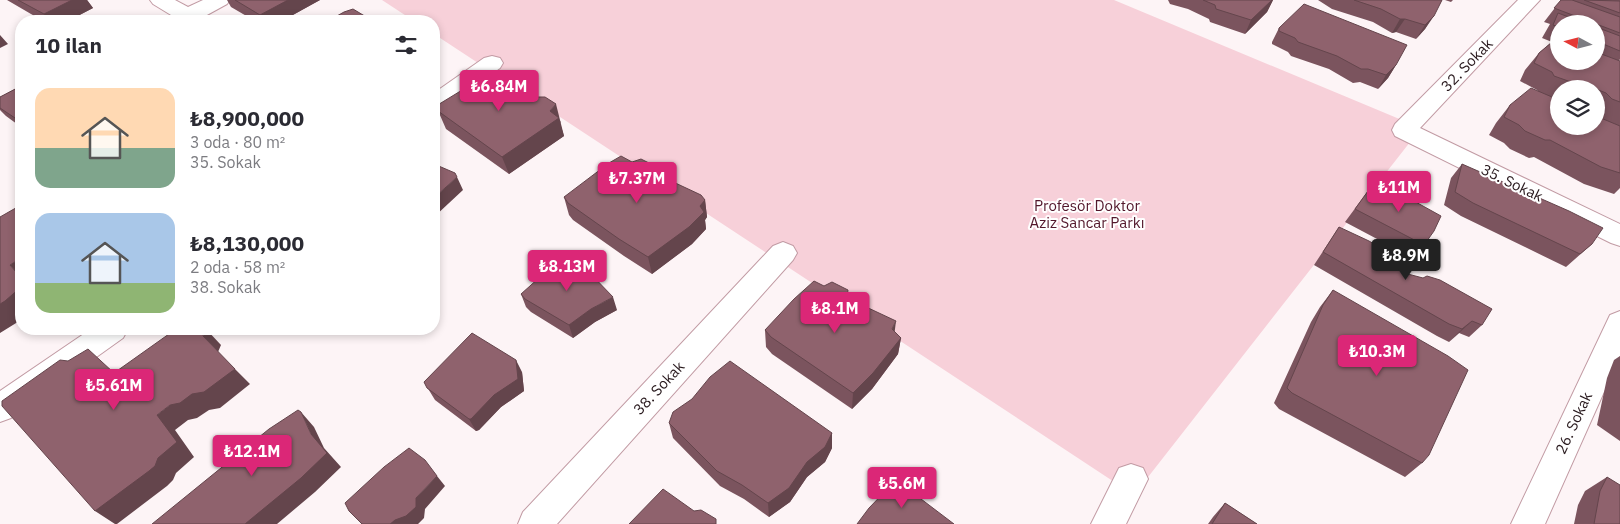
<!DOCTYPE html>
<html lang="tr">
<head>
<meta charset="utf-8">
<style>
  :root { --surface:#fff; --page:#f2f2f3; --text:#2b2b33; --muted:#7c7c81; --accent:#db2777 }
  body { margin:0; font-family:"IBM Plex Sans",sans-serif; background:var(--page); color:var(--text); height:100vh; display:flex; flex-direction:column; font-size:19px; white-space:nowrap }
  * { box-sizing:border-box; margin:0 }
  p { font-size:16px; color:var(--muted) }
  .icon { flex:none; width:28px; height:28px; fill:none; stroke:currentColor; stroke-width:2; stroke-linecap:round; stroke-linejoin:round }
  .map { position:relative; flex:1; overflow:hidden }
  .sheet { position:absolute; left:15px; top:15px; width:425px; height:320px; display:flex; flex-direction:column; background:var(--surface); border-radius:20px; box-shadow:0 2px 8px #0003 }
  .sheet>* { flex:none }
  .needle { width:32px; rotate:277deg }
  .controls { position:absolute; left:1550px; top:15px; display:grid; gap:10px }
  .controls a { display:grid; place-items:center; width:55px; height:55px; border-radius:50%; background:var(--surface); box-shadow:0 2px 8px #0003; font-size:25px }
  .price { position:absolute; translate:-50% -42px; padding:0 11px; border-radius:5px; background:var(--accent); color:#fff; font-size:16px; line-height:32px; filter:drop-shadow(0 1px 2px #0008) }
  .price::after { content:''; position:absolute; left:50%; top:30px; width:15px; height:11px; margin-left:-8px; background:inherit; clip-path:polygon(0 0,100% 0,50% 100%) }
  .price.current { background:#222; color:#fff }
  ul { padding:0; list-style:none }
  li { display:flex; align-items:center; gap:15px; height:125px; padding:0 20px }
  li span { display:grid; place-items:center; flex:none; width:140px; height:100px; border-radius:15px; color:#555 }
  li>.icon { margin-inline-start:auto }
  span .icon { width:60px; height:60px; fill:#fffc; stroke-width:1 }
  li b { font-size:21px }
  h2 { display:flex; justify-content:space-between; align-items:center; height:60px; padding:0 20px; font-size:21px }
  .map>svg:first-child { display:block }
</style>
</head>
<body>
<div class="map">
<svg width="1620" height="524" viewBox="0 0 1620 524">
  <rect width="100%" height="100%" fill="#fdf4f6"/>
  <path fill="#f7d0d9" d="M 382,0 L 1114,0 L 1421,128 L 1134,495 L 434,34 L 434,21 L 414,21 Z"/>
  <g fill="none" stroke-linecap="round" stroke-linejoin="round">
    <defs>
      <path id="minor" d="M 150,0 L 175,0 L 188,7 L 203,0 L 230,0 L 227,4 L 196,21 L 165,21 L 171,15 L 153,4 Z
        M 1518,0 L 1540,0 L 1420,128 L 1620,224 L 1620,246 L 1611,243 L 1395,136 L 1392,130 L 1395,124 Z
        M 492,56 L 500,58 L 503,63 L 500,68 L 442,110 L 434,112 L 434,93 L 484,58 Z
        M 783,242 L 793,246 L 797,253 L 793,260 L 557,524 L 518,524 L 523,512 L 773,246 Z
        M 1620,311 L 1620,356 L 1545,524 L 1511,524 L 1610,315 Z
        M 91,329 L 128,329 L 123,338 L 11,418 L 0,422 L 0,391 Z
        M 1131,464 L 1143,468 L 1148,479 L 1126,524 L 1091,524 L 1119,468 Z"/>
    </defs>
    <use href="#minor" stroke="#c29ba4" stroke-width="2"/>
    <use href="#minor" fill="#fff" fill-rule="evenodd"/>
  </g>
  <path fill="#7b545e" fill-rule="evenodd" d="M 7,0 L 87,0 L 93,8 L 68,21 L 43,21 Z
    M 227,0 L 320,0 L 282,21 L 255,21 L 231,7 Z
    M 1168,0 L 1273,0 L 1267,12 L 1245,34 L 1210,22 L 1209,19 L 1188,9 L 1170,4 Z
    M 1318,0 L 1442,0 L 1425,29 L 1416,39 L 1396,32 L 1392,33 L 1373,22 L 1332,9 Z
    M 1445,0 L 1453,0 L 1451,2 Z
    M 1561,0 L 1620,0 L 1620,59 L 1619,61 L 1620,61 L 1620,126 L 1618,126 L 1620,126 L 1620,188 L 1614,194 L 1584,184 L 1534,157 L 1529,158 L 1510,149 L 1504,143 L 1489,135 L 1496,123 L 1510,105 L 1538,91 L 1537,90 L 1520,81 L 1525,70 L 1539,53 L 1552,42 L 1542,38 L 1550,24 L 1544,22 ZM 1559,24 L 1596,24 L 1596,61 L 1559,61 ZM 1559,89 L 1596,89 L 1596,126 L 1559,126 Z
    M 1279,28 L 1396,65 L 1388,78 L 1378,89 L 1360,82 L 1353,83 L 1329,69 L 1291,56 L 1288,52 L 1272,44 L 1272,42 Z
    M 21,86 L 21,127 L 6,116 L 0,110 L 0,97 Z
    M 523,88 L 561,122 L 560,123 L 564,136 L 509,174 L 446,129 L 436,106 Z
    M 632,162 L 655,166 L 657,174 L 705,200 L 707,217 L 705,220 L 706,229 L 692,244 L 652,274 L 624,256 L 573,220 L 569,215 L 564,197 Z
    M 1462,164 L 1592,244 L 1566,267 L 1461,216 L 1444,205 L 1451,178 Z
    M 1376,180 L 1424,245 L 1413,258 L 1345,222 Z
    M 1339,227 L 1392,266 L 1482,325 L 1469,337 L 1459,333 L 1449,342 L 1437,336 L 1314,265 Z
    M 1333,290 L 1422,463 L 1405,477 L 1279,409 L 1274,403 L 1311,322 L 1320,307 Z
    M 521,294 L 617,310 L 595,322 L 573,338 L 531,312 L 526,307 Z
    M 848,298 L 895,332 L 901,338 L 898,354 L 872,389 L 852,409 L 772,354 L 766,347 L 765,330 Z
    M 1620,356 L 1620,441 L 1597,425 L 1607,378 L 1614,360 Z
    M 522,372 L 524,391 L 501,407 L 479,430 L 476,431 L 435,400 L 424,382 Z
    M 669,423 L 832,433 L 832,448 L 825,462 L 807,477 L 790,502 L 769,517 L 744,499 L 720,486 L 673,438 Z
    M 1607,477 L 1620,524 L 1574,524 L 1578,505 L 1585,491 Z
    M 1225,503 L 1257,524 L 1208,524 L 1213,517 Z"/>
  <path fill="#64454c" d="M 72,0 L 87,0 L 93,8 L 68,21 L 49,21 L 44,14 Z
    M 288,0 L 320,0 L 282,21 L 264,21 L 260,15 Z
    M 1272,0 L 1273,0 L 1267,12 L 1245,34 L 1251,20 Z
    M 1434,16 L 1425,29 L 1416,39 L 1425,25 Z
    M 1400,19 L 1405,19 L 1396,32 L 1392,33 Z
    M 0,35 L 8,44 L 0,48 Z
    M 1396,65 L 1388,78 L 1378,89 L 1386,75 Z
    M 1579,82 L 1573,89 L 1569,89 L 1574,83 Z
    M 556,104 L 564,136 L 509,174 L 502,157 L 550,111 Z
    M 457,177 L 463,190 L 434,217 L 434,198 Z
    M 705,200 L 707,217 L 705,220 L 706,229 L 692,244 L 652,274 L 648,257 Z
    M 21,258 L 21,278 L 10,265 Z
    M 21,287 L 21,320 L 0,333 L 0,304 Z
    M 613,297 L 617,310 L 595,322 L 573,338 L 569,325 L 591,309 Z
    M 896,321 L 894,337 L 892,329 Z
    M 1472,321 L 1459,333 L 1449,342 L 1462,329 Z
    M 206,329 L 221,345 L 218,352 L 203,336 Z
    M 901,338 L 898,354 L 872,389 L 852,409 L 853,393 Z
    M 516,360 L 522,372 L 524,391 L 501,407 L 479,430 L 476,431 L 469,419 Z
    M 235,369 L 250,384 L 220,408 L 209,410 L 197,418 L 188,420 L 175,430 L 194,457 L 176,473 L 173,480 L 167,486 L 117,524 L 115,524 L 95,511 L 157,415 L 170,405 Z
    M 301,412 L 314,427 L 324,448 L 341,467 L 315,492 L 277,524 L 245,524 L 311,434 Z
    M 832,433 L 832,448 L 825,462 L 807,477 L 790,502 L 769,517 L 768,503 L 807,462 Z
    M 437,476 L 445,486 L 425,509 L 424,518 L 418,524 L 390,524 L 416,498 Z"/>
  <path fill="#8f626d" stroke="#64454c" d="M 18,0 L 72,0 L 44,14 Z
    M 235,0 L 288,0 L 260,15 Z
    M 1203,0 L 1272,0 L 1251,20 L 1216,9 L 1215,5 Z
    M 1354,0 L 1442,0 L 1434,16 L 1425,25 L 1405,19 L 1400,19 L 1381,9 Z
    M 1561,0 L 1572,0 L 1620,17 L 1620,33 L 1554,8 Z
    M 1584,0 L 1620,1 L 1620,13 Z
    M 1304,4 L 1407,45 L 1396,65 L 1386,75 L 1368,69 L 1361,69 L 1337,56 L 1298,42 L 1295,38 L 1279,31 L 1279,28 Z
    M 353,9 L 373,21 L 328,21 L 344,12 Z
    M 1558,13 L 1587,24 L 1559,24 L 1559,27 L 1553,25 Z
    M 1596,27 L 1620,36 L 1620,51 L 1596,41 Z
    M 1558,37 L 1559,37 L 1559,61 L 1596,61 L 1596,52 L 1620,61 L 1620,102 L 1612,99 L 1606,93 L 1596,89 L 1579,82 L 1574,83 L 1554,76 L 1552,72 L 1534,63 L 1539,53 Z
    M 490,73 L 500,77 L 509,74 L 521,80 L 520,85 L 524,88 L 537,97 L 545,97 L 556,104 L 550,111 L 559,118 L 502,157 L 438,111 L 436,106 Z
    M 21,86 L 21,122 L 0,108 L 0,97 Z
    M 1531,88 L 1559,100 L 1559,126 L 1596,126 L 1596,116 L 1620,126 L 1620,173 L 1601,167 L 1550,140 L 1545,140 L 1525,131 L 1519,125 L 1504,117 L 1510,105 Z
    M 621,156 L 632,162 L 641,159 L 655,166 L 654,173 L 701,195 L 705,200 L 700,206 L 704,212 L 689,227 L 648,257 L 619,239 L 568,203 L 564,197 L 609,163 Z
    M 434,164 L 455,173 L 457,177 L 434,198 Z
    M 1462,164 L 1569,211 L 1603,228 L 1592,244 L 1580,254 L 1473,203 L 1455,192 Z
    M 1376,180 L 1441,216 L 1434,231 L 1424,245 L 1355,209 Z
    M 21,205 L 21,258 L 10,265 L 21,278 L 21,287 L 5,301 L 0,304 L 0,217 Z
    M 1339,227 L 1369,241 L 1396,257 L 1392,266 L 1404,273 L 1423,278 L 1427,276 L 1440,280 L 1492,309 L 1482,325 L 1472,321 L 1462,329 L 1449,324 L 1323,252 Z
    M 570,258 L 587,270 L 613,297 L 591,309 L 569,325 L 525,299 L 521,294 L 550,268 Z
    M 814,281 L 824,286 L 832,282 L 848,290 L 847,298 L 896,321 L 892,329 L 901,338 L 873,373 L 853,393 L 771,337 L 765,330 L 794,299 Z
    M 1333,290 L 1448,356 L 1468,370 L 1429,455 L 1422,463 L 1292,393 L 1287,388 L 1323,305 Z
    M 176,329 L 205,329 L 203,336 L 235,369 L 204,392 L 192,394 L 180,403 L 170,405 L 157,415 L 177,442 L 158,458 L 155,466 L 149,471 L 95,511 L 2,406 L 2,401 L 60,360 L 68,361 L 88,349 L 114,373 Z
    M 472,333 L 516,360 L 518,379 L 494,395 L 471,419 L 469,419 L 427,388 L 424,382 Z
    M 730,361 L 832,433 L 825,447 L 807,462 L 789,488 L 768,503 L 742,485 L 717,471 L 669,423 L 673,412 L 692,399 L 710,377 Z
    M 298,410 L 301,412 L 311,434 L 327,453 L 301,478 L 245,524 L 152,524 L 269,429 Z
    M 409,448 L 425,460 L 437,476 L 416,498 L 416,507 L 406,516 L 395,520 L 390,524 L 362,524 L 349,511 L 345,503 L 384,467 Z
    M 1607,477 L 1620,485 L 1620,524 L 1594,524 L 1600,491 Z
    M 896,480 L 954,524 L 857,524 L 869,508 Z
    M 663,489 L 694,511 L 701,510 L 716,519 L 716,524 L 629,524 Z
    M 1225,503 L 1257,524 L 1212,524 Z"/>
  <g text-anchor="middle" stroke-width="4" stroke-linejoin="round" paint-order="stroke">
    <g font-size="15" fill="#291a1e" stroke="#fff">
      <text transform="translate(1467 65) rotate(-46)" y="5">32. Sokak</text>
      <text transform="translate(1512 183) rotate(26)" y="5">35. Sokak</text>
      <text transform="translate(659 388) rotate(-47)" y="5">38. Sokak</text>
      <text transform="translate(1574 423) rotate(-65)" y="5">26. Sokak</text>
    </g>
    <g font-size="15" fill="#53172b" stroke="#fff">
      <text x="1087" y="211">Profesör Doktor<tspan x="1087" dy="17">Aziz Sancar Parkı</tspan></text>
    </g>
  </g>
</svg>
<div class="controls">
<a><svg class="needle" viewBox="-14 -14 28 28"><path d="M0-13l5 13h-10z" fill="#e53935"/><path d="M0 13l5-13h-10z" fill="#7c7c81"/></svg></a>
<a><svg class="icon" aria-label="layers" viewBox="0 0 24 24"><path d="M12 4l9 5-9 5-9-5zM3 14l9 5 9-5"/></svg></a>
</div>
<b class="price" style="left:499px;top:112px">₺6.84M</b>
<b class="price" style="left:637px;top:204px">₺7.37M</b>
<b class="price" style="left:1399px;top:213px">₺11M</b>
<b class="price current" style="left:1406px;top:281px">₺8.9M</b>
<b class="price" style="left:567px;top:292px">₺8.13M</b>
<b class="price" style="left:835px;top:334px">₺8.1M</b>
<b class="price" style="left:1377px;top:377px">₺10.3M</b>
<b class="price" style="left:114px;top:411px">₺5.61M</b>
<b class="price" style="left:252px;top:477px">₺12.1M</b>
<b class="price" style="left:902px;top:509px">₺5.6M</b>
<section class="sheet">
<h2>10 ilan<svg class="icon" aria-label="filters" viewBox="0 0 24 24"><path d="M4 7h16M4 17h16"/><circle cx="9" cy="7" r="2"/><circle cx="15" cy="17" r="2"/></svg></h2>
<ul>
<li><span style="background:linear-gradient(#ffd9b3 60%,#7fa58c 0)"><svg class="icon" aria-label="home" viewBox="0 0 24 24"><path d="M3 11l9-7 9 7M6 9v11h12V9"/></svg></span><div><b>₺8,900,000</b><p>3 oda · 80 m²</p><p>35. Sokak</p></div></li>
<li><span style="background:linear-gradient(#a9c7e8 70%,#8fb573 0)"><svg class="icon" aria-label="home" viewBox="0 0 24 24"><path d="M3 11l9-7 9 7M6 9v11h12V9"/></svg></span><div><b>₺8,130,000</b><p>2 oda · 58 m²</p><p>38. Sokak</p></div></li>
</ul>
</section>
</div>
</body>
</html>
